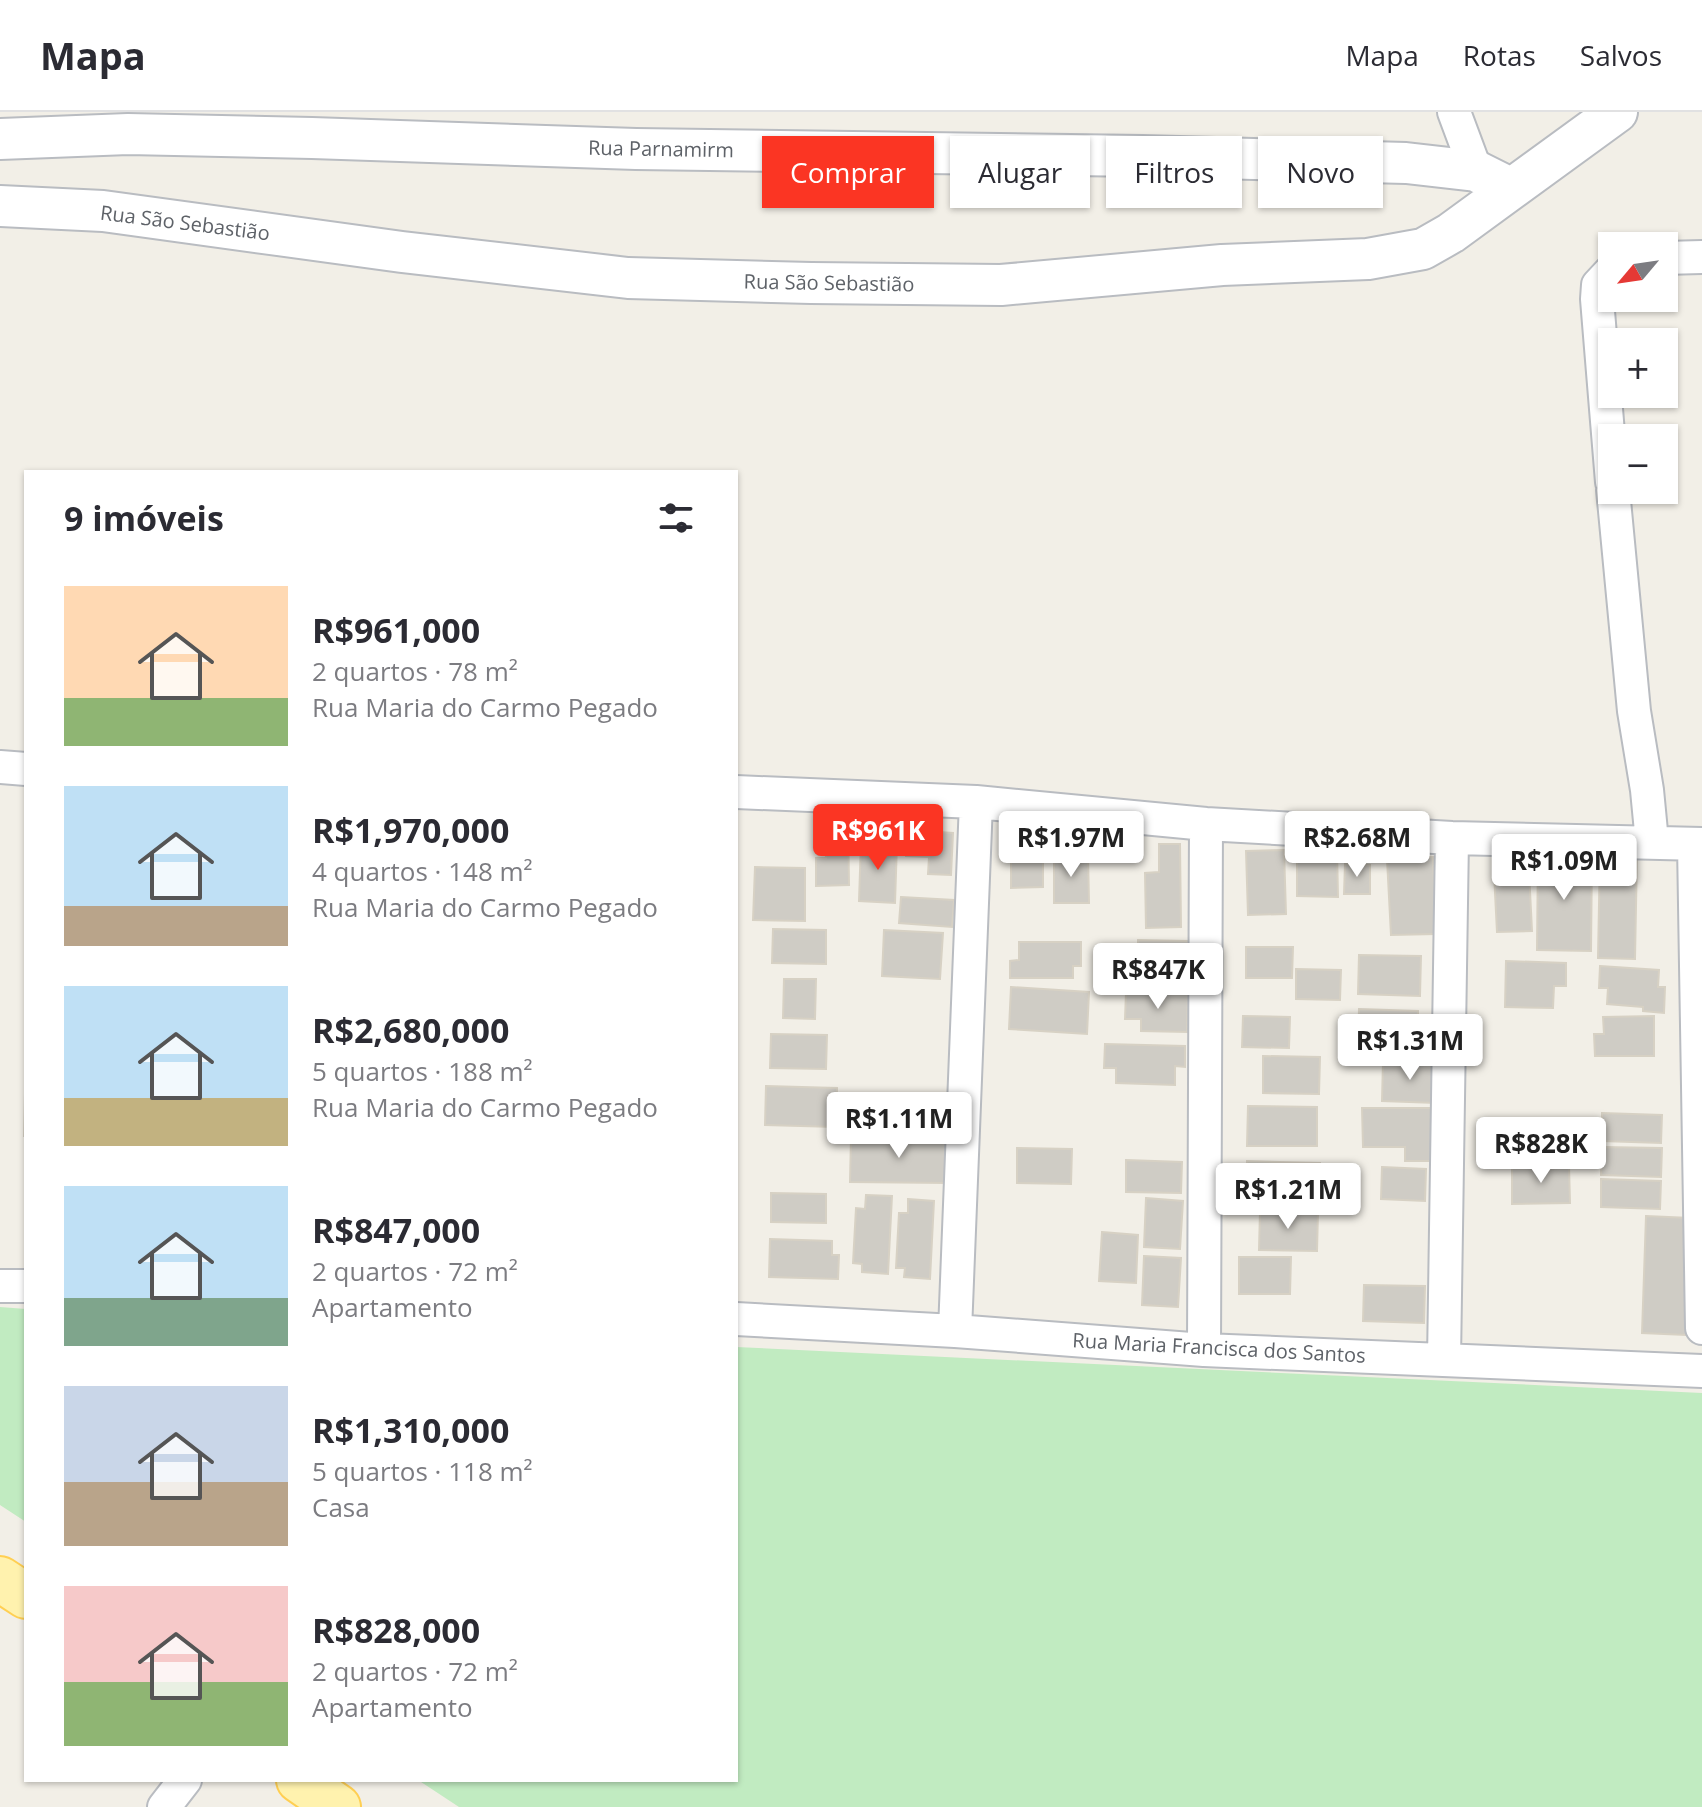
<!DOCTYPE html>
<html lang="pt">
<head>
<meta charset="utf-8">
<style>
  :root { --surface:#fff; --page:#f2f2f3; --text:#2b2b33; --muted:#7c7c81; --line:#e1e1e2; --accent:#fb3523 }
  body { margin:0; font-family:"Open Sans",sans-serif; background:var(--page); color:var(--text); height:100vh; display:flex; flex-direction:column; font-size:30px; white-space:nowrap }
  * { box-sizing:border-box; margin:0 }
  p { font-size:26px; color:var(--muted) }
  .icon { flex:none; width:44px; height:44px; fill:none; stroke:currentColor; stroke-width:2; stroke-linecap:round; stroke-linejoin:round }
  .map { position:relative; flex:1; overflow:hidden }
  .sheet { position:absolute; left:24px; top:358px; width:714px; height:1312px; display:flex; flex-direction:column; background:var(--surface); border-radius:0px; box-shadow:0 2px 6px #0004 }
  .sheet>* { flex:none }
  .hud { position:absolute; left:762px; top:24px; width:760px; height:72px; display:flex; gap:16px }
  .needle { width:52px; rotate:241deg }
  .tools { position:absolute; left:1598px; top:120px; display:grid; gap:16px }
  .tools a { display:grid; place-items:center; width:80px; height:80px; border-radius:0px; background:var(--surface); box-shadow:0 2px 6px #0004; font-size:40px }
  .price { position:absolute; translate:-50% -68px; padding:0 18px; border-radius:8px; background:#fff; color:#222; font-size:26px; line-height:52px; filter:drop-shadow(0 2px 4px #0008) }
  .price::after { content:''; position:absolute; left:50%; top:48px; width:24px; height:18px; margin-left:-12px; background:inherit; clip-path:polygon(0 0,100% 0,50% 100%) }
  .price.selected { background:var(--accent); color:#fff }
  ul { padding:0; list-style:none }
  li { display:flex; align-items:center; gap:24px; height:200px; padding:0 40px }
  li span { display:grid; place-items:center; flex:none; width:224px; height:160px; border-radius:0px; color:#555 }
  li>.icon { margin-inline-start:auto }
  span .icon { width:96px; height:96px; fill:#fffc; stroke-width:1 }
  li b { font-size:34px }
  h2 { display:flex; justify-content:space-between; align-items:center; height:96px; padding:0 40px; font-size:34px }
  .pill { padding:0 28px; border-radius:0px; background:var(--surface); box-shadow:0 2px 6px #0004; font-size:28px; line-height:72px }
  .pill.selected { background:var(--accent); color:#fff }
  header { display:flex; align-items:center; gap:48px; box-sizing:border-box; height:112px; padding:0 40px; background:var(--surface); border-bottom:2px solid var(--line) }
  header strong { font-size:38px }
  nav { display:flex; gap:44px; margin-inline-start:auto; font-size:28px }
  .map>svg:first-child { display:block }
</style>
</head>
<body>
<header>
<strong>Mapa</strong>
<nav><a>Mapa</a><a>Rotas</a><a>Salvos</a></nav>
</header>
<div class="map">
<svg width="1702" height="1695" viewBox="0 0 1702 1695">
  <rect width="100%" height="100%" fill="#f2efe7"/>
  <path fill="#c1ebc1" d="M 0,1195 L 26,1197 L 26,1410 L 0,1393 Z
    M 736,1235 L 1702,1281 L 1702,1695 L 459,1695 L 418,1668 L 736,1668 Z"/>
  <path fill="#cfccc5" stroke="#d7d1c4" stroke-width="2" d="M 825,706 L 848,706 L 849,773 L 816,774 L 816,746 L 826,746 Z
    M 907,718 L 953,721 L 951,763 L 928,762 L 929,745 L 906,744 Z
    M 1011,722 L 1043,722 L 1043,775 L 1011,776 Z
    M 861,730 L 897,731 L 895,791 L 859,789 Z
    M 1159,732 L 1180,732 L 1181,815 L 1146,816 L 1145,761 L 1159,760 Z
    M 1297,736 L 1337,736 L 1338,785 L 1297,784 Z
    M 1284,738 L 1286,802 L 1248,803 L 1246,739 Z
    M 1538,740 L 1592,741 L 1591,839 L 1537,838 Z
    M 1600,740 L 1637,742 L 1635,847 L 1598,846 Z
    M 1054,742 L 1088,742 L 1089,791 L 1054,791 Z
    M 1433,745 L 1436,822 L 1391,823 L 1387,747 Z
    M 1345,752 L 1370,753 L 1370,782 L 1344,782 Z
    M 755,755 L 805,756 L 805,809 L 753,808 Z
    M 1529,759 L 1532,819 L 1497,820 L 1494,761 Z
    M 901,785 L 954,788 L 952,815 L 899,811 Z
    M 773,817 L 826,818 L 826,852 L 772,851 Z
    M 884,818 L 943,821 L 940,867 L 882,864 Z
    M 1138,828 L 1188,829 L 1188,872 L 1127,871 L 1127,845 L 1138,845 Z
    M 1019,830 L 1081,830 L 1081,854 L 1073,854 L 1073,866 L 1010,866 L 1010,849 L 1019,848 Z
    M 1246,835 L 1293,835 L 1292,866 L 1246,866 Z
    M 1359,843 L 1421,844 L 1420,884 L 1358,882 Z
    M 1506,849 L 1566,851 L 1566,874 L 1554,874 L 1553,896 L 1505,895 Z
    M 1600,854 L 1659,858 L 1658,875 L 1665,875 L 1664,901 L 1643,899 L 1643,895 L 1607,892 L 1608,876 L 1599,876 Z
    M 1296,857 L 1341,858 L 1340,888 L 1296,887 Z
    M 784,867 L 816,867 L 815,907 L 783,906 Z
    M 1011,875 L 1089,880 L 1087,922 L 1009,917 Z
    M 1126,880 L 1188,881 L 1187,920 L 1141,919 L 1141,907 L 1125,907 Z
    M 1359,897 L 1418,899 L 1418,914 L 1433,914 L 1433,937 L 1358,935 Z
    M 1243,904 L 1290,905 L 1289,936 L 1242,935 Z
    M 1654,904 L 1654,944 L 1595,944 L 1594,922 L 1604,922 L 1603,905 Z
    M 771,922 L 827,923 L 826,957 L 770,956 Z
    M 1105,932 L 1185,934 L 1185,955 L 1175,954 L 1175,973 L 1116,971 L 1116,956 L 1104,956 Z
    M 1263,944 L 1320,945 L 1319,982 L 1263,981 Z
    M 1383,949 L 1437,951 L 1436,991 L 1382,989 Z
    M 766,974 L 837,976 L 836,1015 L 765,1013 Z
    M 25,981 L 26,981 L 26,1024 L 24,1024 Z
    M 1248,994 L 1317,995 L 1317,1034 L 1247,1034 Z
    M 1362,996 L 1435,996 L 1435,1049 L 1405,1049 L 1405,1035 L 1363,1035 Z
    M 1602,1001 L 1662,1003 L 1661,1031 L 1602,1029 Z
    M 851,1025 L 947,1026 L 947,1071 L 850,1070 Z
    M 1602,1035 L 1662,1036 L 1661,1065 L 1601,1063 Z
    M 1017,1036 L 1072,1037 L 1071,1072 L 1017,1071 Z
    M 1126,1048 L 1182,1050 L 1181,1081 L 1126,1080 Z
    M 1247,1049 L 1320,1051 L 1319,1087 L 1246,1086 Z
    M 1569,1053 L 1570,1091 L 1512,1092 L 1512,1054 Z
    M 1382,1055 L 1426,1057 L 1425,1089 L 1381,1087 Z
    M 1601,1067 L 1661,1069 L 1660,1097 L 1601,1095 Z
    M 771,1081 L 826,1082 L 826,1111 L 771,1110 Z
    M 866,1083 L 892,1084 L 888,1162 L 862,1160 L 862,1152 L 853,1151 L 856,1096 L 865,1097 Z
    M 1146,1086 L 1183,1089 L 1180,1137 L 1144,1135 Z
    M 908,1087 L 934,1089 L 930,1167 L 904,1165 L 905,1156 L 896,1156 L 899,1101 L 908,1101 Z
    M 1260,1099 L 1318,1100 L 1317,1139 L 1259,1138 Z
    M 1646,1104 L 1690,1106 L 1686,1223 L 1642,1221 Z
    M 1102,1120 L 1138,1123 L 1136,1171 L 1099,1169 Z
    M 770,1127 L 832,1129 L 832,1143 L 839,1143 L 838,1167 L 769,1165 Z
    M 1144,1144 L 1181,1146 L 1178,1195 L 1142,1193 Z
    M 1239,1145 L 1291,1145 L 1290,1182 L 1239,1182 Z
    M 1364,1173 L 1425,1174 L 1424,1211 L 1363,1209 Z"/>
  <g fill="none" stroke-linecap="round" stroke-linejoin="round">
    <defs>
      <path id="minor" d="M 1454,0 L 1476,59
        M 1664,146 L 1702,145
        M 1612,158 L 1598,173 L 1597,187 L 1612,370
        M 1613,378 L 1634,599 L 1647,678 L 1652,730
        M 0,655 L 26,657
        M 736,680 L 976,690 L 1206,712 L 1452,726 L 1702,732
        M 1694,732 L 1702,1216
        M 0,1174 L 26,1174
        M 736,1207 L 955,1219 L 1204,1238 L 1702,1259
        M 955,1219 L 976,690
        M 1204,1238 L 1206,712
        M 1444,1248 L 1452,726
        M 164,1695 L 185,1668"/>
      <path id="tertiary" d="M 0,27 L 128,22 L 312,26 L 636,37 L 1143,44 L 1406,51 L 1476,59 L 1510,76
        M 0,94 L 103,99 L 402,140 L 628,166 L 811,171 L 1001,173 L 1222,153 L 1368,147 L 1423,137 L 1451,121 L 1617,0"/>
      <path id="primary" d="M 0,1467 L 26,1484
        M 299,1668 L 338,1695"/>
    </defs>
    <use href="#minor" stroke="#b9bcc1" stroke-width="36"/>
    <use href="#tertiary" stroke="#b9bcc1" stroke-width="44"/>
    <use href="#primary" stroke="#ffcf52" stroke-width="48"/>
    <use href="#minor" stroke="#fff" stroke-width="32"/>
    <use href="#tertiary" stroke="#fff" stroke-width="40"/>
    <use href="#primary" stroke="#fff2ae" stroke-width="44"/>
  </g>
  <g text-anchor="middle" stroke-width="6" stroke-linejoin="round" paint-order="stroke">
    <g font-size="20" fill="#5e6268" stroke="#fff">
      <text transform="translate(661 37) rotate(1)" y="7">Rua Parnamirm</text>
      <text transform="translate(185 111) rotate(7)" y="7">Rua São Sebastião</text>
      <text transform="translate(829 171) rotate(1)" y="7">Rua São Sebastião</text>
      <text transform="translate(1219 1236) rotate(3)" y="7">Rua Maria Francisca dos Santos</text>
    </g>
  </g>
</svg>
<div class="tools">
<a><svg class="needle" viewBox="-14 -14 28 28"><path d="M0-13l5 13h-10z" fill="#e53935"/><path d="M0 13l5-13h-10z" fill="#7c7c81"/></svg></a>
<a>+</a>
<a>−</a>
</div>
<b class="price selected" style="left:878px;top:760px">R$961K</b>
<b class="price" style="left:1071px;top:767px">R$1.97M</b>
<b class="price" style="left:1357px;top:767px">R$2.68M</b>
<b class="price" style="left:1564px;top:790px">R$1.09M</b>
<b class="price" style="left:1158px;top:899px">R$847K</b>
<b class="price" style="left:1410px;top:970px">R$1.31M</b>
<b class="price" style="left:899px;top:1048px">R$1.11M</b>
<b class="price" style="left:1541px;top:1073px">R$828K</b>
<b class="price" style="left:1288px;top:1119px">R$1.21M</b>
<div class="hud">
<a class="pill selected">Comprar</a>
<a class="pill">Alugar</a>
<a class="pill">Filtros</a>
<a class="pill">Novo</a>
</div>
<section class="sheet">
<h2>9 imóveis<svg class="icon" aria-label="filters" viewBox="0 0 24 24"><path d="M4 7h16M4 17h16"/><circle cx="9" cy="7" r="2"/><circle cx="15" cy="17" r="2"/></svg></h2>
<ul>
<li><span style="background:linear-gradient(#ffd9b3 70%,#8fb573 0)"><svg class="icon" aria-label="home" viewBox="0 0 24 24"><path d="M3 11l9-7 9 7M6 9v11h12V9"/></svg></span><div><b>R$961,000</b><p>2 quartos · 78 m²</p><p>Rua Maria do Carmo Pegado</p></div></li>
<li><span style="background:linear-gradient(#bfe0f5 75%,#b9a48a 0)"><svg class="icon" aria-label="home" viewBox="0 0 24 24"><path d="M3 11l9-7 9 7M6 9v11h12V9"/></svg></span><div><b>R$1,970,000</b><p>4 quartos · 148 m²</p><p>Rua Maria do Carmo Pegado</p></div></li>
<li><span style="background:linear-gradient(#bfe0f5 70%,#c2b280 0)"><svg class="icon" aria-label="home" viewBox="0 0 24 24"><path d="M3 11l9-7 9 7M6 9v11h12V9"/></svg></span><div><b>R$2,680,000</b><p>5 quartos · 188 m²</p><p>Rua Maria do Carmo Pegado</p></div></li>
<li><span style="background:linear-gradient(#bfe0f5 70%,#7fa58c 0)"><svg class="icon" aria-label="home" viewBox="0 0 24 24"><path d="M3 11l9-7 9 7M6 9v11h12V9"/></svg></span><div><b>R$847,000</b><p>2 quartos · 72 m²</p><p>Apartamento</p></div></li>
<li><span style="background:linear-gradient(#c9d6e8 60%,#b9a48a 0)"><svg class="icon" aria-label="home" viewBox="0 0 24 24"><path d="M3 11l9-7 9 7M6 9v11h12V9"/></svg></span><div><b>R$1,310,000</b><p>5 quartos · 118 m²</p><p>Casa</p></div></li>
<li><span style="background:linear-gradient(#f6c9c9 60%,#8fb573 0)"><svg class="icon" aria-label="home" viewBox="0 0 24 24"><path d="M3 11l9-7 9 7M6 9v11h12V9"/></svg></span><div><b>R$828,000</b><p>2 quartos · 72 m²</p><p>Apartamento</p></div></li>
</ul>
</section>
</div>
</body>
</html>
